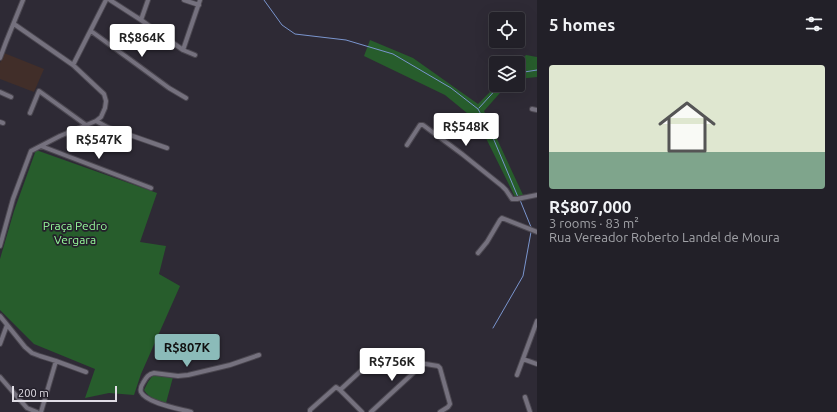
<!DOCTYPE html>
<html lang="en">
<head>
<meta charset="utf-8">
<style>
  :root { --surface:#222028; --page:#2e2d34; --text:#f1f3f6; --muted:#a2a3a8; --line:#3f3e45; --accent:#8bbbb9 }
  body { margin:0; font-family:Ubuntu,sans-serif; background:var(--page); color:var(--text); height:100vh; display:flex; flex-direction:column; font-size:15px; white-space:nowrap }
  * { box-sizing:border-box; margin:0 }
  p { font-size:13px; color:var(--muted) }
  .icon { flex:none; width:22px; height:22px; fill:none; stroke:currentColor; stroke-width:2; stroke-linecap:round; stroke-linejoin:round }
  .map { position:relative; flex:1; overflow:hidden }
  .drawer { display:flex; flex-direction:column; background:var(--surface); width:300px }
  .drawer>* { flex:none }
  .controls { position:absolute; left:489px; top:12px; display:grid; gap:8px }
  .controls a { display:grid; place-items:center; width:36px; height:36px; border-radius:4px; background:var(--surface); box-shadow:0 4px 16px #0002,0 0 0 1px var(--line); font-size:20px }
  .scale { position:absolute; left:12px; bottom:10px; width:105px; box-sizing:border-box; padding-left:4px; border:2px solid #e0dde5; border-top:0; font-size:11px; line-height:14px; white-space:nowrap; color:#e0dde5; -webkit-text-stroke:3px #24202b; paint-order:stroke }
  .price { position:absolute; translate:-50% -34px; padding:0 9px; border-radius:4px; background:#fff; color:#222; font-size:13px; line-height:26px; filter:drop-shadow(0 1px 2px #0008) }
  .price::after { content:''; position:absolute; left:50%; top:24px; width:12px; height:9px; margin-left:-6px; background:inherit; clip-path:polygon(0 0,100% 0,50% 100%) }
  .price.on { background:var(--accent); color:#111 }
  ul { padding:0; list-style:none }
  li { display:grid; align-content:center; gap:8px; height:212px; padding:0 12px }
  li+li { border-top:1px solid var(--line) }
  li span { display:grid; place-items:center; height:124px; border-radius:4px; color:#555 }
  li>.icon { margin-inline-start:auto }
  span .icon { width:72px; height:72px; fill:#fffc; stroke-width:1 }
  li b { font-size:17px }
  h2 { display:flex; justify-content:space-between; align-items:center; height:48px; padding:0 12px; font-size:17px }
  main { display:flex; flex:1; min-height:0 }
  .map>svg:first-child { display:block }
</style>
</head>
<body>
<main>
<div class="map">
<svg width="537" height="412" viewBox="0 0 537 412">
  <rect width="100%" height="100%" fill="#2e2a35"/>
  <path fill="#412e29" d="M 4,53 L 44,69 L 34,92 L 0,79 L 0,63 Z"/>
  <path fill="#275d2c" d="M 370,40 L 413,58 L 478,104 L 497,85 L 507,85 L 484,111 L 523,195 L 515,197 L 478,122 L 445,95 L 364,56 Z
    M 526,55 L 537,57 L 537,77 L 518,79 L 518,63 Z
    M 36,150 L 157,193 L 140,242 L 166,246 L 159,274 L 180,286 L 141,374 L 134,395 L 109,393 L 85,398 L 95,369 L 34,344 L 0,310 L 0,259 L 14,211 Z
    M 153,375 L 173,377 L 166,403 C 156,400 149,398 144,390 L 148,382 Z"/>
  <g fill="none" stroke-linecap="round" stroke-linejoin="round">
    <path stroke="#7a95ce" stroke-width="1" d="M 264,0 L 282,25 L 295,34 L 346,40 L 393,54 L 451,88 L 478,109 L 491,133 L 518,197
      M 518,73 L 537,70
      M 479,108 L 500,85
      M 520,200 L 531,227
      M 493,328 L 523,276 L 531,232"/>
    <defs>
      <path id="street" d="M 110,0 L 141,20 L 183,50 L 195,55
        M 184,0 L 199,5
        M 141,20 L 148,0
        M 91,31 L 169,88 L 186,98
        M 183,50 L 200,0
        M 0,58 L 6,42 L 23,0
        M 73,65 L 106,0
        M 0,92 L 11,97
        M 532,109 L 537,110
        M 30,113 L 39,91 L 86,125
        M 96,121 L 107,127 L 167,148
        M 0,122 L 3,123
        M 407,145 L 420,125 L 423,125 L 462,154 L 502,186 L 506,190 L 512,199 L 517,199 L 537,195
        M 41,146 L 151,188
        M 0,246 L 13,199 L 31,151 L 60,136 L 96,121 L 101,117 L 105,108 L 106,101 L 104,94 L 73,65 L 14,24
        M 478,253 L 487,242 L 500,220 L 502,218 L 537,232
        M 0,316 L 25,347 L 32,353 L 40,356 L 56,361 L 86,372
        M 0,344 L 7,325
        M 523,359 L 537,364
        M 517,375 L 537,321
        M 0,377 L 27,408 L 37,412
        M 340,390 L 377,356 L 438,366 L 440,368 L 450,404 L 448,407 L 440,412
        M 525,397 L 530,412
        M 41,412 L 56,361
        M 191,412 C 180,409 146,403 141,392 C 140,389 141,386 143,383 C 146,378 148,374 154,373 L 178,376 L 188,375 L 230,365 L 259,355
        M 310,412 L 310,410 L 336,387 L 340,390 L 362,412
        M 371,412 L 423,364"/>
    </defs>
    <use href="#street" stroke="#4b4750" stroke-width="6"/>
    <use href="#street" stroke="#75717e" stroke-width="4"/>
  </g>
  <g text-anchor="middle" stroke-width="3.5" stroke-linejoin="round" paint-order="stroke">
    <g font-size="12" fill="#97fb9c" stroke="#24202b">
      <text x="75" y="230">Praça Pedro<tspan x="75" dy="14">Vergara</tspan></text>
    </g>
  </g>
</svg>
<div class="controls">
<a><svg class="icon" aria-label="locate" viewBox="0 0 24 24"><circle cx="12" cy="12" r="6"/><path d="M12 2v4M12 18v4M2 12h4M18 12h4"/></svg></a>
<a><svg class="icon" aria-label="layers" viewBox="0 0 24 24"><path d="M12 4l9 5-9 5-9-5zM3 14l9 5 9-5"/></svg></a>
</div>
<div class="scale">200 m</div>
<b class="price" style="left:142px;top:58px">R$864K</b>
<b class="price" style="left:466px;top:147px">R$548K</b>
<b class="price" style="left:99px;top:160px">R$547K</b>
<b class="price on" style="left:187px;top:368px">R$807K</b>
<b class="price" style="left:392px;top:382px">R$756K</b>
</div>
<section class="drawer">
<h2>5 homes<svg class="icon" aria-label="filters" viewBox="0 0 24 24"><path d="M4 7h16M4 17h16"/><circle cx="9" cy="7" r="2"/><circle cx="15" cy="17" r="2"/></svg></h2>
<ul>
<li><span style="background:linear-gradient(#dfe7d0 70%,#7fa58c 0)"><svg class="icon" aria-label="home" viewBox="0 0 24 24"><path d="M3 11l9-7 9 7M6 9v11h12V9"/></svg></span><div><b>R$807,000</b><p>3 rooms · 83 m²</p><p>Rua Vereador Roberto Landel de Moura</p></div></li>
</ul>
</section>
</main>
</body>
</html>
